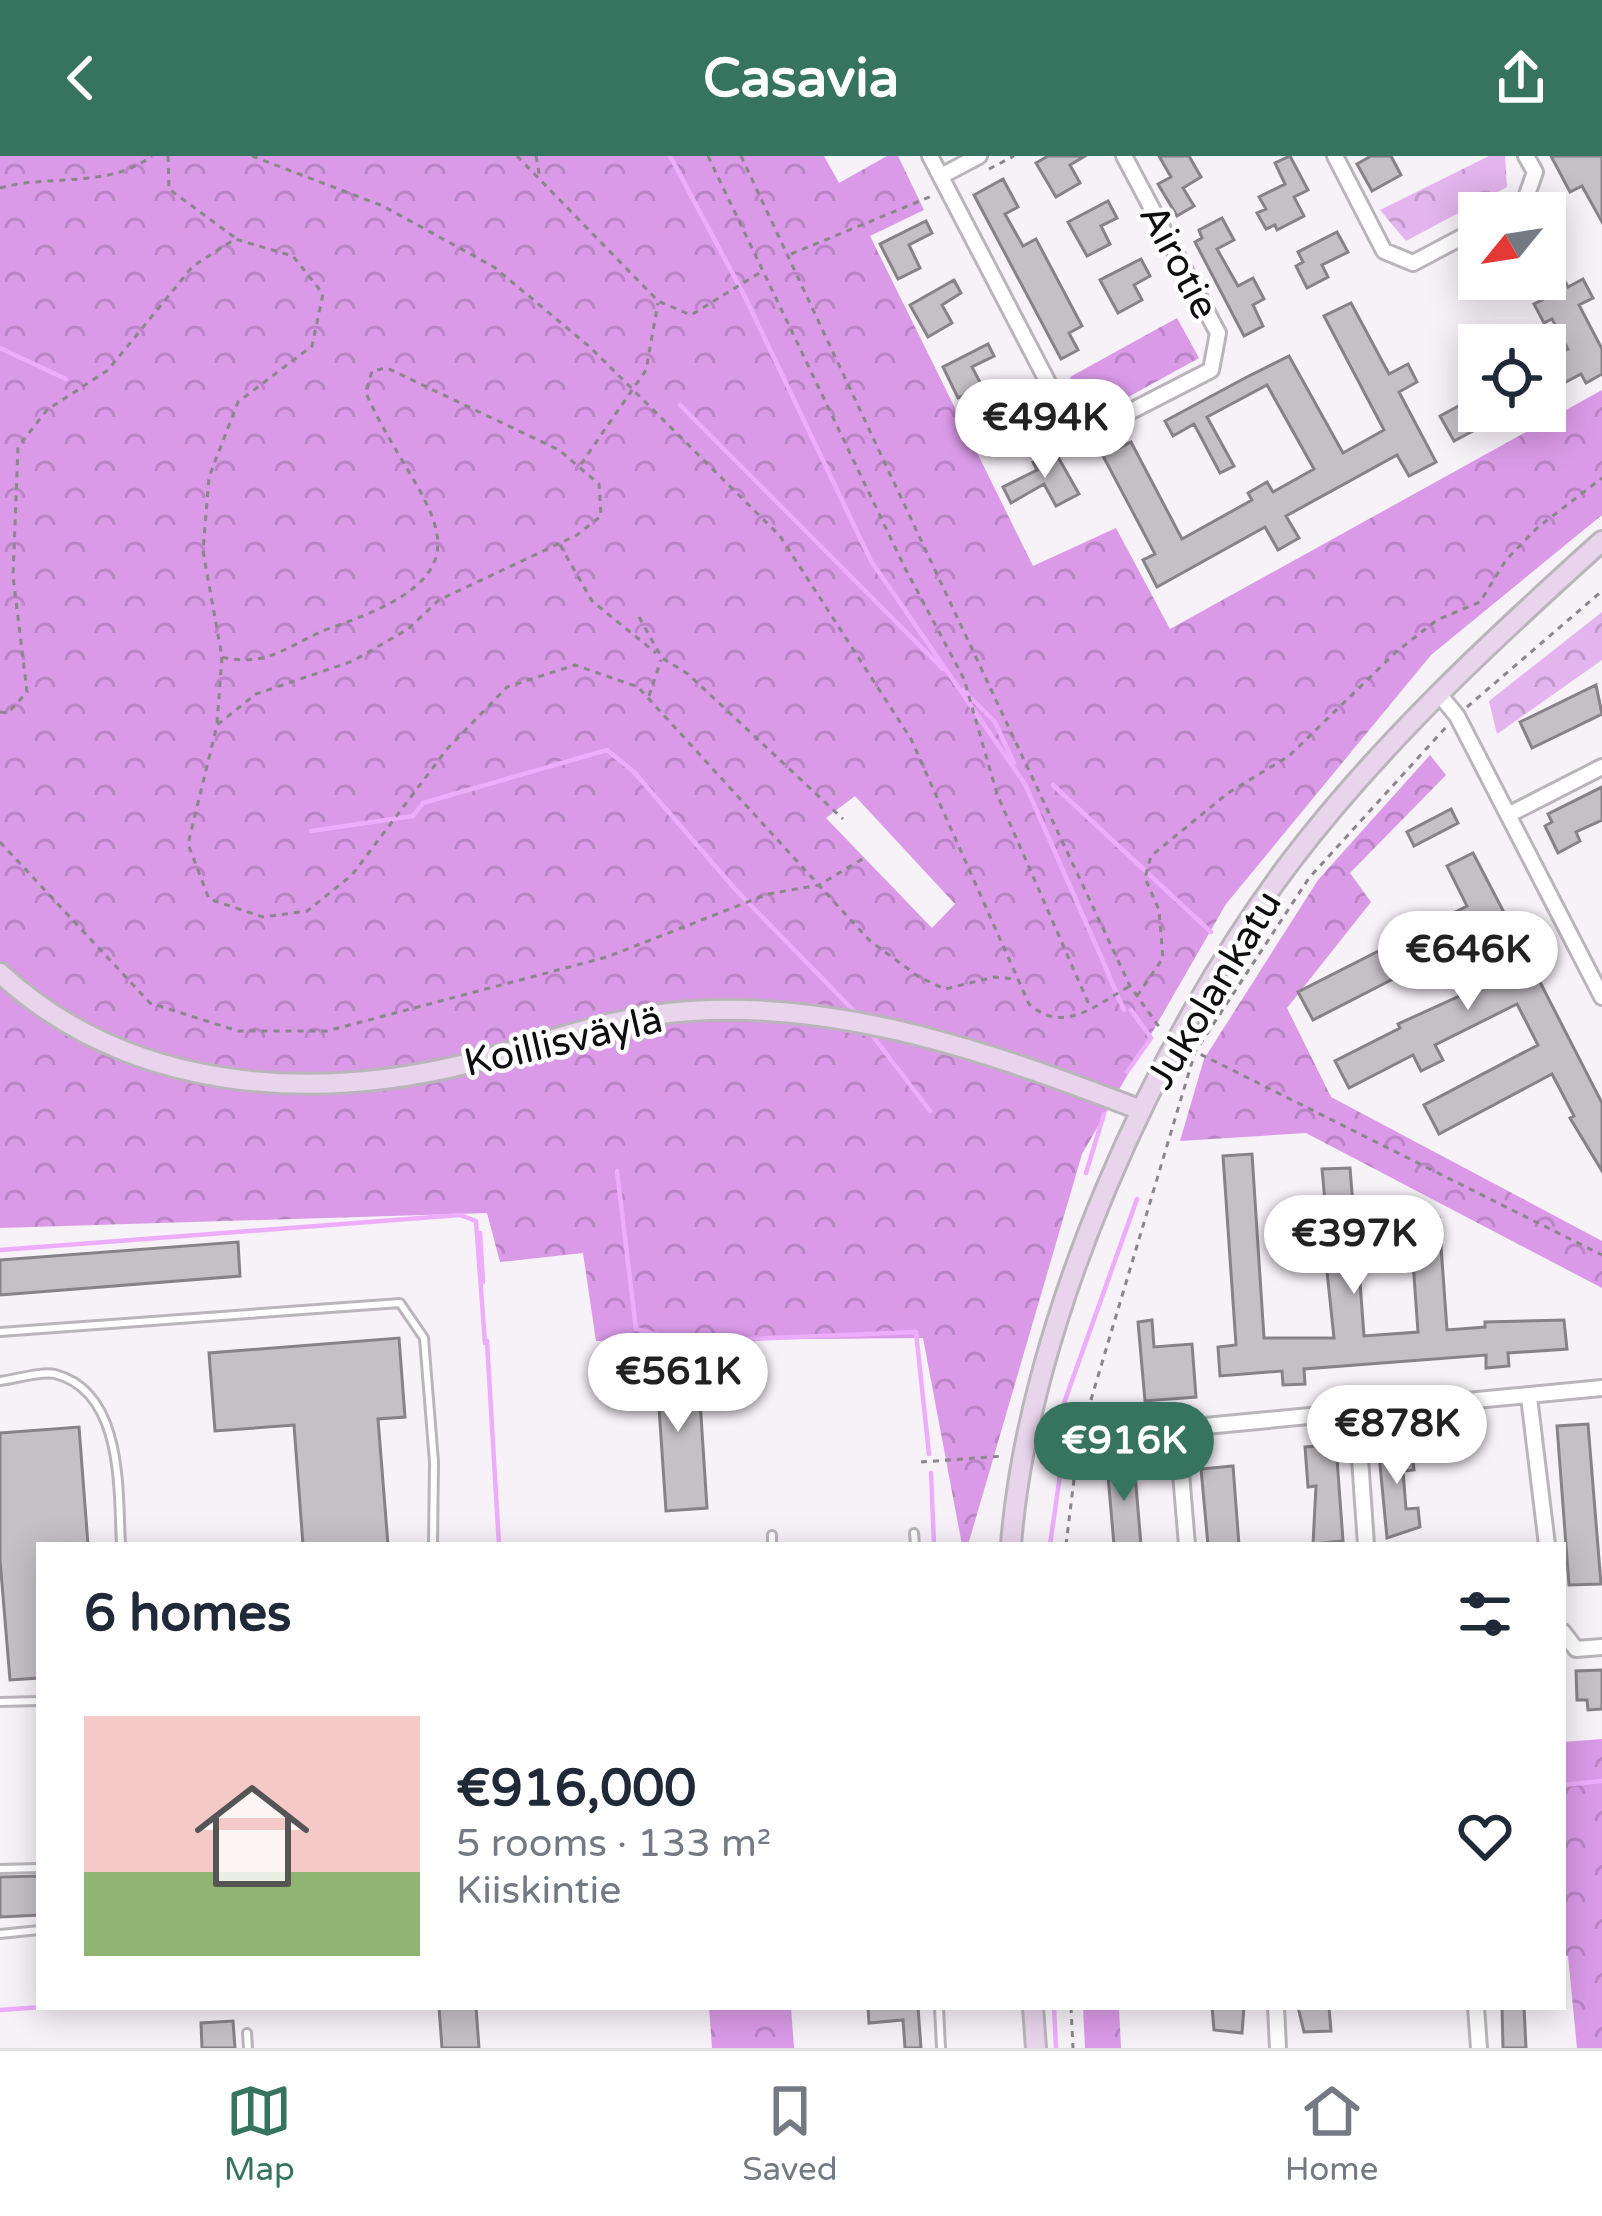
<!DOCTYPE html>
<html lang="en">
<head>
<meta charset="utf-8">
<style>
  :root { --surface:#fff; --page:#f2f2f3; --text:#1f2937; --muted:#747a83; --line:#e0e1e3; --accent:#367460 }
  body { margin:0; font-family:"Varela Round",sans-serif; background:var(--page); color:var(--text); height:100vh; display:flex; flex-direction:column; font-size:45px; white-space:nowrap }
  * { box-sizing:border-box; margin:0 }
  p { font-size:39px; color:var(--muted) }
  .icon { flex:none; width:66px; height:66px; fill:none; stroke:currentColor; stroke-width:2; stroke-linecap:round; stroke-linejoin:round }
  .map { position:relative; flex:1; overflow:hidden }
  .drawer { position:absolute; left:36px; top:1386px; width:1530px; height:468px; display:flex; flex-direction:column; background:var(--surface); border-radius:0px; box-shadow:0 6px 30px #0003 }
  .drawer>* { flex:none }
  .needle { width:78px; rotate:240deg }
  .buttons { position:absolute; left:1458px; top:36px; display:grid; gap:24px }
  .buttons a { display:grid; place-items:center; width:108px; height:108px; border-radius:0px; background:var(--surface); box-shadow:0 6px 30px #0003; font-size:60px }
  .price { position:absolute; translate:-50% -102px; padding:0 27px; border-radius:42px; background:#fff; color:#222; font-size:39px; line-height:78px; filter:drop-shadow(0 3px 6px #0008) }
  .price::after { content:''; position:absolute; left:50%; top:72px; width:36px; height:27px; margin-left:-18px; background:inherit; clip-path:polygon(0 0,100% 0,50% 100%) }
  .price.on { background:var(--accent); color:#fff }
  ul { padding:0; list-style:none }
  li { display:flex; align-items:center; gap:36px; height:300px; padding:0 48px }
  li+li { border-top:3px solid var(--line) }
  li span { display:grid; place-items:center; flex:none; width:336px; height:240px; border-radius:0px; color:#555 }
  li>.icon { margin-inline-start:auto }
  span .icon { width:144px; height:144px; fill:#fffc; stroke-width:1 }
  li b { font-size:51px }
  h2 { display:flex; justify-content:space-between; align-items:center; height:144px; padding:0 48px; font-size:51px }
  header { display:flex; justify-content:space-between; align-items:center; height:156px; padding:0 48px; background:var(--accent); color:#fff; font-size:54px; font-weight:800 }
  .menu { display:flex; justify-content:space-around; align-items:center; height:168px; border-top:3px solid var(--line); background:var(--surface); font-size:33px; color:var(--muted) }
  .menu a { display:grid; justify-items:center; gap:6px }
  .menu .on { color:var(--accent) }
  .map>svg:first-child { display:block }
</style>
</head>
<body>
<header><svg class="icon" aria-label="back" viewBox="0 0 24 24"><path d="M15 5l-7 7 7 7"/></svg>Casavia<svg class="icon" aria-label="share" viewBox="0 0 24 24"><path d="M12 15V3M7 8l5-5 5 5M5 13v7h14v-7"/></svg></header>
<div class="map">
<svg width="1602" height="1892" viewBox="0 0 1602 1892">
  <defs>
    <pattern id="forest-crowns" width="20" height="18" patternUnits="userSpaceOnUse" patternTransform="scale(3)"><rect width="20" height="18" fill="#da9ae8"/><path d="M2 6a3 3 0 1 1 6 0M12 15a3 3 0 1 1 6 0" fill="none" stroke="#ba84c6"/></pattern>
    <pattern id="park-crowns" width="20" height="18" patternUnits="userSpaceOnUse" patternTransform="scale(3)"><rect width="20" height="18" fill="#e3b4ee"/><path d="M2 6a3 3 0 1 1 6 0M12 15a3 3 0 1 1 6 0" fill="none" stroke="#c29acb"/></pattern>
  </defs>
  <rect width="100%" height="100%" fill="#f7f1f8"/>
  <path fill="url(#forest-crowns)" fill-rule="evenodd" d="M 0,0 L 824,0 L 839,27 L 887,0 L 898,0 L 924,54 L 870,80 L 1033,410 L 1116,372 L 1170,473 L 1602,234 L 1602,359 L 1431,499 L 1226,748 L 1082,998 L 968,1389 L 962,1389 L 923,1182 L 596,1185 L 583,1097 L 500,1106 L 487,1057 L 0,1072 ZM 855,640 L 955,748 L 932,772 L 826,662 Z
    M 1177,162 L 1199,202 L 1092,261 L 1070,221 Z
    M 1430,599 L 1446,619 L 1350,717 L 1371,746 L 1287,852 L 1331,941 L 1602,1085 L 1602,1132 L 1306,977 L 1180,985 L 1204,903 L 1318,724 Z
    M 1602,1583 L 1602,1892 L 1577,1892 L 1568,1800 L 1563,1799 L 1563,1586 Z
    M 709,1851 L 791,1851 L 794,1892 L 712,1892 Z
    M 1083,1851 L 1119,1851 L 1121,1892 L 1085,1892 Z"/>
  <path fill="url(#park-crowns)" d="M 1489,0 L 1505,0 L 1507,31 L 1406,85 L 1380,54 Z
    M 1602,456 L 1602,504 L 1497,578 L 1489,545 Z"/>
  <g fill="none" stroke-linecap="round" stroke-linejoin="round">
    <path stroke="#edacfc" stroke-width="4.5" d="M 670,0 L 744,139 L 871,405 L 1025,628 L 1109,819
      M 0,192 L 66,223
      M 680,249 L 943,513
      M 963,534 L 995,566 L 1014,607
      M 1053,629 L 1211,776
      M 311,675 L 413,660 L 423,647 L 607,594 L 634,616 L 735,733 L 856,857
      M 1109,820 L 1124,854
      M 872,879 L 930,955
      M 1127,916 L 1151,882 L 1131,854
      M 617,1015 L 636,1173 L 683,1186 L 916,1176 L 929,1298
      M 1086,1017 L 1104,958
      M 480,1077 L 483,1126
      M 0,1094 L 460,1059 L 476,1065 L 485,1187
      M 487,1185 L 499,1389
      M 1059,1261 L 1137,1043
      M 931,1317 L 934,1389
      M 1050,1389 L 1062,1305
      M 1563,1629 L 1602,1625
      M 1054,1851 L 1056,1892
      M 0,1854 L 42,1851"/>
  </g>
  <path fill="#c5c0c6" stroke="#878288" stroke-width="3" d="M 1048,0 L 1085,0 L 1070,9 L 1080,27 L 1056,41 L 1036,7 Z
    M 1159,0 L 1189,0 L 1201,21 L 1183,32 L 1194,50 L 1177,60 L 1158,28 L 1171,21 Z
    M 1290,0 L 1308,34 L 1294,41 L 1304,60 L 1277,74 L 1275,69 L 1266,73 L 1257,57 L 1266,53 L 1259,41 L 1285,28 L 1275,7 Z
    M 1371,0 L 1391,0 L 1401,19 L 1372,35 L 1357,8 Z
    M 1551,0 L 1602,0 L 1602,66 L 1582,30 L 1570,36 Z
    M 1003,23 L 1018,51 L 1005,58 L 1023,90 L 1036,83 L 1082,170 L 1069,177 L 1078,194 L 1061,203 L 974,39 Z
    M 1108,45 L 1117,62 L 1101,70 L 1110,88 L 1087,100 L 1068,66 Z
    M 1222,62 L 1234,84 L 1217,93 L 1238,130 L 1253,122 L 1264,143 L 1253,149 L 1263,170 L 1244,180 L 1195,86 L 1202,82 L 1199,74 Z
    M 926,65 L 932,77 L 909,89 L 920,112 L 898,123 L 880,88 Z
    M 1337,76 L 1348,96 L 1322,109 L 1328,121 L 1307,132 L 1296,110 L 1303,106 L 1298,96 Z
    M 1545,88 L 1568,131 L 1583,123 L 1593,142 L 1579,149 L 1602,193 L 1602,218 L 1586,227 L 1581,218 L 1545,237 L 1545,205 L 1568,193 L 1552,163 L 1544,167 L 1534,148 L 1542,144 L 1531,123 L 1545,123 Z
    M 1141,103 L 1150,120 L 1134,129 L 1142,144 L 1118,157 L 1100,124 Z
    M 954,124 L 961,137 L 942,149 L 952,167 L 928,181 L 910,149 Z
    M 1351,147 L 1389,218 L 1408,208 L 1417,226 L 1399,236 L 1436,306 L 1409,320 L 1397,299 L 1286,360 L 1299,382 L 1278,394 L 1265,371 L 1157,431 L 1143,404 L 1155,398 L 1103,300 L 1131,286 L 1182,383 L 1252,344 L 1248,337 L 1267,326 L 1273,336 L 1314,313 L 1267,229 L 1207,261 L 1234,310 L 1220,317 L 1194,268 L 1173,280 L 1165,265 L 1245,222 L 1289,200 L 1343,297 L 1384,274 L 1324,160 Z
    M 988,188 L 994,200 L 972,211 L 982,230 L 958,242 L 943,211 Z
    M 1479,239 L 1479,255 L 1511,255 L 1454,285 L 1440,260 Z
    M 1018,246 L 1025,259 L 1002,271 L 1011,288 L 989,299 L 973,269 Z
    M 1054,294 L 1079,338 L 1056,350 L 1044,328 L 1011,347 L 1003,331 L 1037,314 L 1033,306 Z
    M 1596,529 L 1602,558 L 1532,592 L 1520,566 Z
    M 1602,631 L 1602,664 L 1576,676 L 1580,685 L 1558,697 L 1545,670 L 1552,666 L 1548,658 Z
    M 1451,653 L 1458,667 L 1414,690 L 1407,676 Z
    M 1473,697 L 1510,768 L 1525,760 L 1536,781 L 1521,789 L 1602,947 L 1602,1015 L 1570,962 L 1574,960 L 1552,918 L 1439,978 L 1424,949 L 1538,889 L 1517,848 L 1435,889 L 1443,904 L 1421,915 L 1413,899 L 1349,932 L 1335,905 L 1400,872 L 1398,868 L 1499,822 L 1477,780 L 1313,864 L 1298,836 L 1467,750 L 1447,710 Z
    M 1252,998 L 1264,1182 L 1334,1182 L 1322,1068 L 1327,1067 L 1322,1013 L 1350,1012 L 1354,1062 L 1369,1061 L 1371,1085 L 1357,1086 L 1364,1180 L 1418,1176 L 1410,1064 L 1439,1062 L 1447,1174 L 1485,1171 L 1485,1166 L 1564,1164 L 1567,1193 L 1508,1197 L 1509,1210 L 1486,1212 L 1486,1199 L 1304,1213 L 1305,1228 L 1283,1229 L 1282,1215 L 1220,1220 L 1218,1191 L 1236,1189 L 1223,1000 Z
    M 238,1086 L 240,1120 L 0,1139 L 0,1104 Z
    M 1152,1164 L 1154,1191 L 1192,1188 L 1196,1241 L 1145,1245 L 1138,1166 Z
    M 399,1182 L 405,1261 L 378,1263 L 388,1389 L 303,1389 L 294,1269 L 215,1275 L 209,1197 Z
    M 698,1214 L 707,1352 L 666,1355 L 658,1237 L 627,1239 L 625,1219 Z
    M 1588,1268 L 1601,1428 L 1569,1429 L 1557,1270 Z
    M 79,1271 L 88,1389 L 39,1389 L 39,1522 L 10,1524 L 0,1404 L 0,1277 Z
    M 1411,1285 L 1414,1314 L 1403,1315 L 1406,1353 L 1418,1352 L 1420,1371 L 1387,1382 L 1378,1288 Z
    M 1336,1289 L 1343,1385 L 1313,1388 L 1316,1330 L 1308,1331 L 1305,1291 Z
    M 1134,1306 L 1141,1389 L 1114,1389 L 1107,1308 Z
    M 1233,1310 L 1239,1389 L 1208,1389 L 1201,1313 Z
    M 1602,1514 L 1602,1553 L 1588,1554 L 1587,1544 L 1577,1544 L 1576,1515 Z
    M 39,1720 L 39,1759 L 0,1761 L 0,1721 Z
    M 439,1851 L 476,1851 L 479,1892 L 442,1892 Z
    M 868,1851 L 918,1851 L 921,1892 L 905,1892 L 903,1864 L 869,1867 Z
    M 1212,1851 L 1244,1851 L 1242,1877 L 1214,1874 Z
    M 1298,1851 L 1329,1851 L 1331,1875 L 1304,1876 Z
    M 1502,1851 L 1524,1851 L 1526,1892 L 1503,1892 Z
    M 233,1865 L 235,1892 L 202,1892 L 201,1867 Z"/>
  <g fill="none" stroke-linecap="round" stroke-linejoin="round">
    <defs>
      <path id="lane" d="M 0,1176 L 400,1147 L 424,1182 L 434,1306 L 433,1389
        M 0,1225 C 16,1223 41,1215 55,1218 C 124,1236 118,1335 121,1389
        M 914,1377 L 915,1389
        M 772,1389 L 772,1379
        M 0,1546 L 39,1545
        M 0,1713 L 39,1712
        M 0,1778 L 39,1774
        M 939,1851 L 941,1892
        M 247,1877 L 248,1892"/>
      <path id="street" d="M 930,0 L 1066,261 L 1096,273 L 1211,214 L 1218,177 L 1124,0
        M 1335,0 L 1384,95 L 1413,107 L 1479,72
        M 941,20 L 979,0
        M 1509,57 L 1523,50 L 1535,16 L 1526,0
        M 1439,538 L 1457,560 L 1602,841
        M 1508,659 L 1602,611
        M 1529,1241 L 1547,1389
        M 1357,1259 L 1366,1389
        M 1177,1270 L 1187,1389
        M 1032,1274 L 1080,1282 L 1602,1232
        M 1563,1476 L 1576,1493 L 1602,1491
        M 1276,1851 L 1278,1892
        M 1476,1851 L 1479,1892"/>
      <path id="secondary" d="M 0,817 C 128,935 308,947 470,907 C 543,888 616,859 691,855 C 847,845 998,899 1141,954
        M 1011,1389 C 1028,1166 1157,882 1291,705 C 1381,587 1492,484 1602,385
        M 1033,1851 L 1036,1892"/>
    </defs>
    <use href="#lane" stroke="#bab5bb" stroke-width="12"/>
    <use href="#street" stroke="#bab5bb" stroke-width="20"/>
    <use href="#secondary" stroke="#bab5bb" stroke-width="24"/>
    <path stroke="#8a868b" stroke-width="3" stroke-dasharray="6 6" stroke-linecap="butt" d="M 168,0 L 169,33 L 234,81
      M 252,0 L 383,50 L 494,111 L 591,192 L 780,380 L 911,583 L 1029,848 C 1063,879 1096,849 1130,830
      M 517,0 L 658,145 L 691,159 L 761,116
      M 536,0 L 540,22
      M 708,0 L 904,410 L 964,523 L 997,638 L 1090,851
      M 741,0 L 1130,830 L 1162,875
      M 989,13 L 1014,0
      M 0,32 C 48,18 108,33 152,0
      M 791,98 L 932,40
      M 581,308 L 646,214 L 658,147
      M 560,389 L 592,445 L 656,497
      M 639,461 L 662,502 L 688,518 L 843,663
      M 649,540 L 661,504
      M 1467,551 L 1602,435
      M 0,556 L 8,557 L 27,536 L 13,420 L 18,291 L 47,254 L 108,214 L 193,110 L 235,83 L 293,100 L 323,138 L 312,190 L 238,246 L 209,321 L 203,395 L 222,501 C 269,513 291,486 333,471 C 514,410 416,351 366,237 L 372,215 L 387,212 L 559,294 L 599,328 L 601,360 L 577,379 L 439,444 L 408,473 L 353,505 L 256,538 L 217,569 L 188,688 L 209,743 L 263,761 L 307,755 L 352,719 L 447,593 L 507,531 L 575,509 L 638,531 L 869,784 L 919,821 L 945,833 L 994,821 L 1017,823
      M 217,567 L 222,501
      M 0,686 L 150,847 L 238,875 L 327,875 L 607,801 L 768,738 L 819,729 L 864,702
      M 1137,840 L 1163,802 L 1159,754 L 1145,722 L 1151,700 L 1228,637 L 1289,600 L 1396,496 L 1437,464 L 1480,446 L 1506,404 L 1537,372 L 1602,322
      M 1190,893 L 1602,1099
      M 1084,1267 L 1195,896 L 1309,722 L 1447,570
      M 1044,1297 L 1064,1296
      M 921,1306 L 1004,1300
      M 1066,1389 L 1077,1299
      M 1071,1851 L 1073,1892"/>
    <use href="#lane" stroke="#fff" stroke-width="6"/>
    <use href="#street" stroke="#fff" stroke-width="14"/>
    <use href="#secondary" stroke="#e8d5ec" stroke-width="18"/>
  </g>
  <g text-anchor="middle" stroke-width="9" stroke-linejoin="round" paint-order="stroke">
    <g font-size="39" fill="#0e0d0f" stroke="#fff">
      <text transform="translate(1180 105) rotate(62)" y="14">Airotie</text>
      <text transform="translate(1213 833) rotate(-59)" y="14">Jukolankatu</text>
      <text transform="translate(563 884) rotate(-13)" y="14">Koillisväylä</text>
    </g>
  </g>
</svg>
<div class="buttons">
<a><svg class="needle" viewBox="-14 -14 28 28"><path d="M0-13l5 13h-10z" fill="#e53935"/><path d="M0 13l5-13h-10z" fill="#747a83"/></svg></a>
<a><svg class="icon" aria-label="locate" viewBox="0 0 24 24"><circle cx="12" cy="12" r="6"/><path d="M12 2v4M12 18v4M2 12h4M18 12h4"/></svg></a>
</div>
<b class="price" style="left:1045px;top:325px">€494K</b>
<b class="price" style="left:1468px;top:857px">€646K</b>
<b class="price" style="left:1354px;top:1141px">€397K</b>
<b class="price" style="left:678px;top:1279px">€561K</b>
<b class="price" style="left:1397px;top:1331px">€878K</b>
<b class="price on" style="left:1124px;top:1348px">€916K</b>
<section class="drawer">
<h2>6 homes<svg class="icon" aria-label="filters" viewBox="0 0 24 24"><path d="M4 7h16M4 17h16"/><circle cx="9" cy="7" r="2"/><circle cx="15" cy="17" r="2"/></svg></h2>
<ul>
<li><span style="background:linear-gradient(#f6c9c9 65%,#8fb573 0)"><svg class="icon" aria-label="home" viewBox="0 0 24 24"><path d="M3 11l9-7 9 7M6 9v11h12V9"/></svg></span><div><b>€916,000</b><p>5 rooms · 133 m²</p><p>Kiiskintie</p></div><svg class="icon" aria-label="heart" viewBox="0 0 24 24"><path d="M12 20l-8-8c-3-5 5-10 8-4 3-6 11-1 8 4z"/></svg></li>
</ul>
</section>
</div>
<nav class="menu">
<a class="on"><svg class="icon" aria-label="map" viewBox="0 0 24 24"><path d="M3 6l6-2 6 2 6-2v14l-6 2-6-2-6 2zM9 4v14M15 6v14"/></svg>Map</a>
<a><svg class="icon" aria-label="saved" viewBox="0 0 24 24"><path d="M7 4h10v16l-5-4-5 4z"/></svg>Saved</a>
<a><svg class="icon" aria-label="home" viewBox="0 0 24 24"><path d="M3 11l9-7 9 7M6 9v11h12V9"/></svg>Home</a>
</nav>
</body>
</html>
